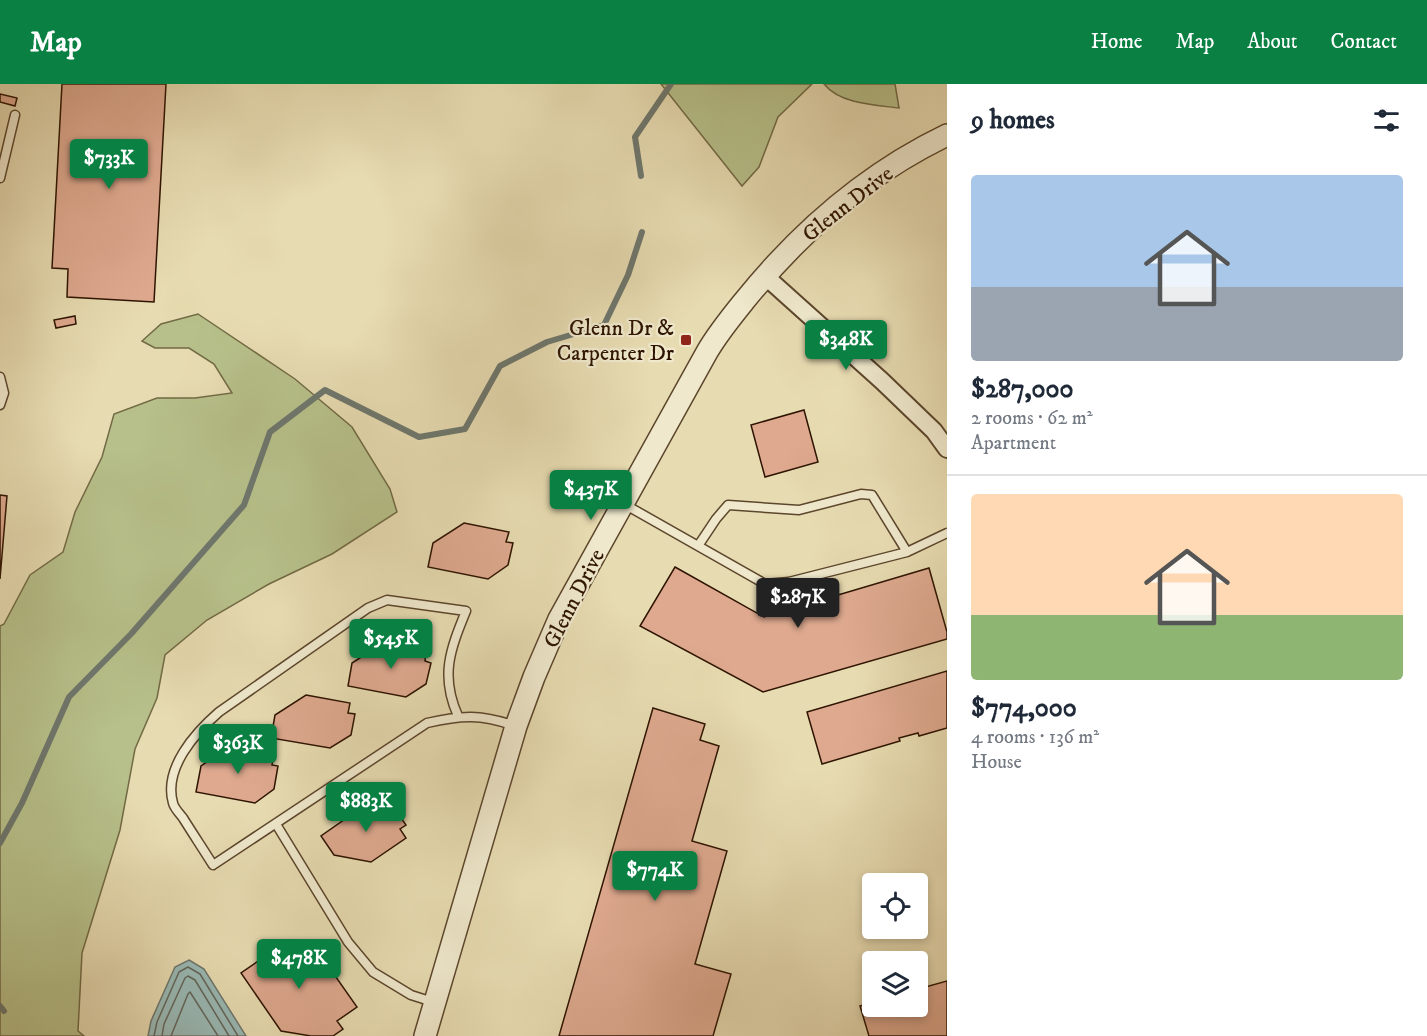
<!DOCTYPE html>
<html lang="en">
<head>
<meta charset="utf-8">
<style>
  :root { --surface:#fff; --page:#f6f6f7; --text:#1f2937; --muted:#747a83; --line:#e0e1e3; --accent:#0b8043 }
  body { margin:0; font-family:"IM FELL DW Pica",serif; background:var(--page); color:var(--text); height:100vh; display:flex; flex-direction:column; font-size:22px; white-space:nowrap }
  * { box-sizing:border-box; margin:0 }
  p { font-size:20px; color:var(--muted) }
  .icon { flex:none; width:33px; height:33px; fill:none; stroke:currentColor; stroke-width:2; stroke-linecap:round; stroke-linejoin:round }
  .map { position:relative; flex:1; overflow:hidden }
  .details { display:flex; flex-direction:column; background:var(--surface); width:480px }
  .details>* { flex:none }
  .controls { position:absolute; left:862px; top:789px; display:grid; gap:12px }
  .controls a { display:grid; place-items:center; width:66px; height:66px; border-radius:6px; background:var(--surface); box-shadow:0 3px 9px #0003; font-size:30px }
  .price { position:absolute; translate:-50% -51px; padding:0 14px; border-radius:6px; background:var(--accent); color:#fff; font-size:20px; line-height:39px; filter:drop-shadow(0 2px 3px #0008) }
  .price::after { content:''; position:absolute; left:50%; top:36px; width:18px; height:14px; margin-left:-9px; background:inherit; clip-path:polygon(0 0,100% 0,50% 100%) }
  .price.current { background:#222; color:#fff }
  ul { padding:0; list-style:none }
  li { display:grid; align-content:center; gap:12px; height:318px; padding:0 24px }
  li+li { border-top:2px solid var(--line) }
  li span { display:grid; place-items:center; height:186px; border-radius:6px; color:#555 }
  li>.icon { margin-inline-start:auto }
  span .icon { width:108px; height:108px; fill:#fffc; stroke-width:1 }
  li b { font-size:26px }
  h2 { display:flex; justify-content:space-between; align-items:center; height:72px; padding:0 24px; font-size:26px }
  header { display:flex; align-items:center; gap:36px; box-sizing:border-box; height:84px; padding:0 30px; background:var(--accent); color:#fff }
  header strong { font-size:28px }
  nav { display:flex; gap:33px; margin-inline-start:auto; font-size:21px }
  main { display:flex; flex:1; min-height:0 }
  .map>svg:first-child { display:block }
</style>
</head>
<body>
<header>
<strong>Map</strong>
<nav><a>Home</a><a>Map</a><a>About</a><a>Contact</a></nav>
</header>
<main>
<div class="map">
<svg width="947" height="952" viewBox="0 0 947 952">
  <rect width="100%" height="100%" fill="#e7dbb1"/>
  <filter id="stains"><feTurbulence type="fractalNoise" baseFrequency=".00333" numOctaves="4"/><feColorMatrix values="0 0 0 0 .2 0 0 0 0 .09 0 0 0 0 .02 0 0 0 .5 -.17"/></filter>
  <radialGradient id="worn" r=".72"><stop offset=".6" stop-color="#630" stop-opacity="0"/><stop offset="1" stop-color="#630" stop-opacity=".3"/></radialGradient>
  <path fill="#b7c08a" stroke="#726a45" stroke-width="1.5" d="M 661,0 L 812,0 L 778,33 L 759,83 L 742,102 Z
    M 824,0 L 895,0 L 899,24 C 875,21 840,20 824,0 Z
    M 198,230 L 295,295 L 352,343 L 390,405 L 397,428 L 332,470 L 269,500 L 207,536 L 165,571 L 157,614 L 135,665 L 120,746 L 82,869 L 78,947 L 84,952 L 0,952 L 0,542 L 4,540 L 30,491 L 63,468 L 75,428 L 102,373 L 114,330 L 157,314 L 195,314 L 232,309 L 214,280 L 189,264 L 155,264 L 142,257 L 161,240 Z"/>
  <path fill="#99b9b5" stroke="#6e776d" stroke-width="1.5" d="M 189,876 L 204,885 L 246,952 L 148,952 L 151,937 L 175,883 Z"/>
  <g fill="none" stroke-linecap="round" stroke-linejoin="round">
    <path stroke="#64665a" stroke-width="1.5" d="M 154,952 L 157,938 L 179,888 L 188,883 L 200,890 L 238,952
      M 162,952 L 164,940 L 185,894 L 188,892 L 195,896 L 229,952
      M 171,952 L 188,910 L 190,908 L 218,952"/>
    <path stroke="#6e776d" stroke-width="6" d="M 641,92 L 635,53 L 671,0
      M 0,759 L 22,719 L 69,613 L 131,550 L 244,421 L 270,348 L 325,306 L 419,353 L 465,345 L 500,282 L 547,258 L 604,241 L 628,191 L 642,148
      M 0,922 L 4,927"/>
  </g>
  <path fill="#dea98f" stroke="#2e1400" stroke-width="1.5" d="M 62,0 L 166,0 L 154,218 L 67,213 L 68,185 L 52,184 Z
    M 0,10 L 17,14 L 15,22 L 0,18 Z
    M 75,232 L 76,240 L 56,244 L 54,236 Z
    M 804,326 L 818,378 L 765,393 L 751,341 Z
    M 0,411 L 7,412 L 0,495 Z
    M 464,439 L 509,448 L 506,458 L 513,459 L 508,481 L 488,495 L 428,483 L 433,459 Z
    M 675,483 L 764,533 L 929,484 L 947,548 L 947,555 L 763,608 L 640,542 Z
    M 383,559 L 426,567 L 425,577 L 431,579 L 426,600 L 406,613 L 348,602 L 352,579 Z
    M 947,587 L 947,644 L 919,652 L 918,649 L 899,654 L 900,657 L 822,680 L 807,628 Z
    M 306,611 L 350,619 L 348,629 L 355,630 L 351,651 L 330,664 L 271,654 L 275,631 Z
    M 653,624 L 705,640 L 700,656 L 719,662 L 692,757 L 727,767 L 695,880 L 731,890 L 713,952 L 559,952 Z
    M 229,663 L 274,671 L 272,681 L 278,682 L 274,705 L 255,719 L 196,708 L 201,682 Z
    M 368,719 L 394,724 L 406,741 L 400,745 L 406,754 L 371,778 L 334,771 L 321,752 Z
    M 272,858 L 317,866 L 357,923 L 337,937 L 343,945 L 333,952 L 311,952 L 281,947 L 241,889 L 264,873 L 259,866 Z
    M 947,897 L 947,952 L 869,952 L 860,922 L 873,918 L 873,922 L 918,922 L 918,905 Z"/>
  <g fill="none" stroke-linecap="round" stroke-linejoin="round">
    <defs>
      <path id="service" d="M 0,94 L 15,31
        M 0,293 L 4,309 L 0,321
        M 624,420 L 765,500 L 789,498 L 907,468 L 947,449
        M 698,462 L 716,435 L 728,421 L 799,426 L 861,410 L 872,411 L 907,468
        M 458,632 C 440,592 450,566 466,527 L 387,516 L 368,524 L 219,628 C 196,648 163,684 173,719 C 174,724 180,730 183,734 C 193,750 203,765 213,781 L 427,639 C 462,631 481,630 515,642
        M 276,740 L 348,858 L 373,888 L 411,911 L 433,918"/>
      <path id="minor" d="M 765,192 L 882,297 L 934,347 L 947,365"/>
      <path id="tertiary" d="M 425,952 L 516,642 L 534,593 L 559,535 L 707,268 C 718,249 732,232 745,216 C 800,148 868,89 947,51"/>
    </defs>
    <use href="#service" stroke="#5c462c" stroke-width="11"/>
    <use href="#minor" stroke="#5c462c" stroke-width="20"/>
    <use href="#tertiary" stroke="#5c462c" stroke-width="24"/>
    <use href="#service" stroke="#efe8cc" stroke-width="8"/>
    <use href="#minor" stroke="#efe8cc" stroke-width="16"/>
    <use href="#tertiary" stroke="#efe8cc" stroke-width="21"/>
  </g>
  <rect fill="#8f2418" stroke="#efe8cc" stroke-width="2" x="680" y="250" width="12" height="12" rx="3"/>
  <g text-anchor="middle" stroke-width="4.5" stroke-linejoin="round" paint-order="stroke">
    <g font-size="22" fill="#2e1400" stroke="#efe8cc">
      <text transform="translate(847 119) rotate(-38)" y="8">Glenn Drive</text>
      <text transform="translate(573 514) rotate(-63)" y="8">Glenn Drive</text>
    </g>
    <g font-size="22" fill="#2e1400" stroke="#efe8cc" text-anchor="end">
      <text x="674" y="251">Glenn Dr &amp;<tspan x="674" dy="25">Carpenter Dr</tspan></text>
    </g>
  </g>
  <rect width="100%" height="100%" filter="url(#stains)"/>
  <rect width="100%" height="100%" fill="url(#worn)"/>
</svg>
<div class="controls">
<a><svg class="icon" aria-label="locate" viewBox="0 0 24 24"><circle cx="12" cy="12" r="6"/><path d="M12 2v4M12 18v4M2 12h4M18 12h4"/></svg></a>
<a><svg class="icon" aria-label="layers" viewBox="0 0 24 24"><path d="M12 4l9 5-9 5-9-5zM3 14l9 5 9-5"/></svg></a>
</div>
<b class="price" style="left:109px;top:106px">$733K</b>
<b class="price" style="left:846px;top:287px">$348K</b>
<b class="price" style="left:591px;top:437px">$437K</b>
<b class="price current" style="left:798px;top:545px">$287K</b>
<b class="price" style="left:391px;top:586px">$545K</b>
<b class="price" style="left:238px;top:691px">$363K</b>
<b class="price" style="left:366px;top:749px">$883K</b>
<b class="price" style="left:655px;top:818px">$774K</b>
<b class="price" style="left:299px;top:906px">$478K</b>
</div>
<section class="details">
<h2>9 homes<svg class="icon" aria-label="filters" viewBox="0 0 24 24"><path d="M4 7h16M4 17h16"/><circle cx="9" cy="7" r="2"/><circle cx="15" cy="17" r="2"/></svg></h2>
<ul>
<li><span style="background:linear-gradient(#a9c7e8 60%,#9aa5b1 0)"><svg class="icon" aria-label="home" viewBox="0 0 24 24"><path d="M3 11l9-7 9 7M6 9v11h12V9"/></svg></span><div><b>$287,000</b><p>2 rooms · 62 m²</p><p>Apartment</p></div></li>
<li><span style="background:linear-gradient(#ffd9b3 65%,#8fb573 0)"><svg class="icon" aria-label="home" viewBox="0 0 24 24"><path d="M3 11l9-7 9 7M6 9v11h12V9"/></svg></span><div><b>$774,000</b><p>4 rooms · 136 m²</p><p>House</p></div></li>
</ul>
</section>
</main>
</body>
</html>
